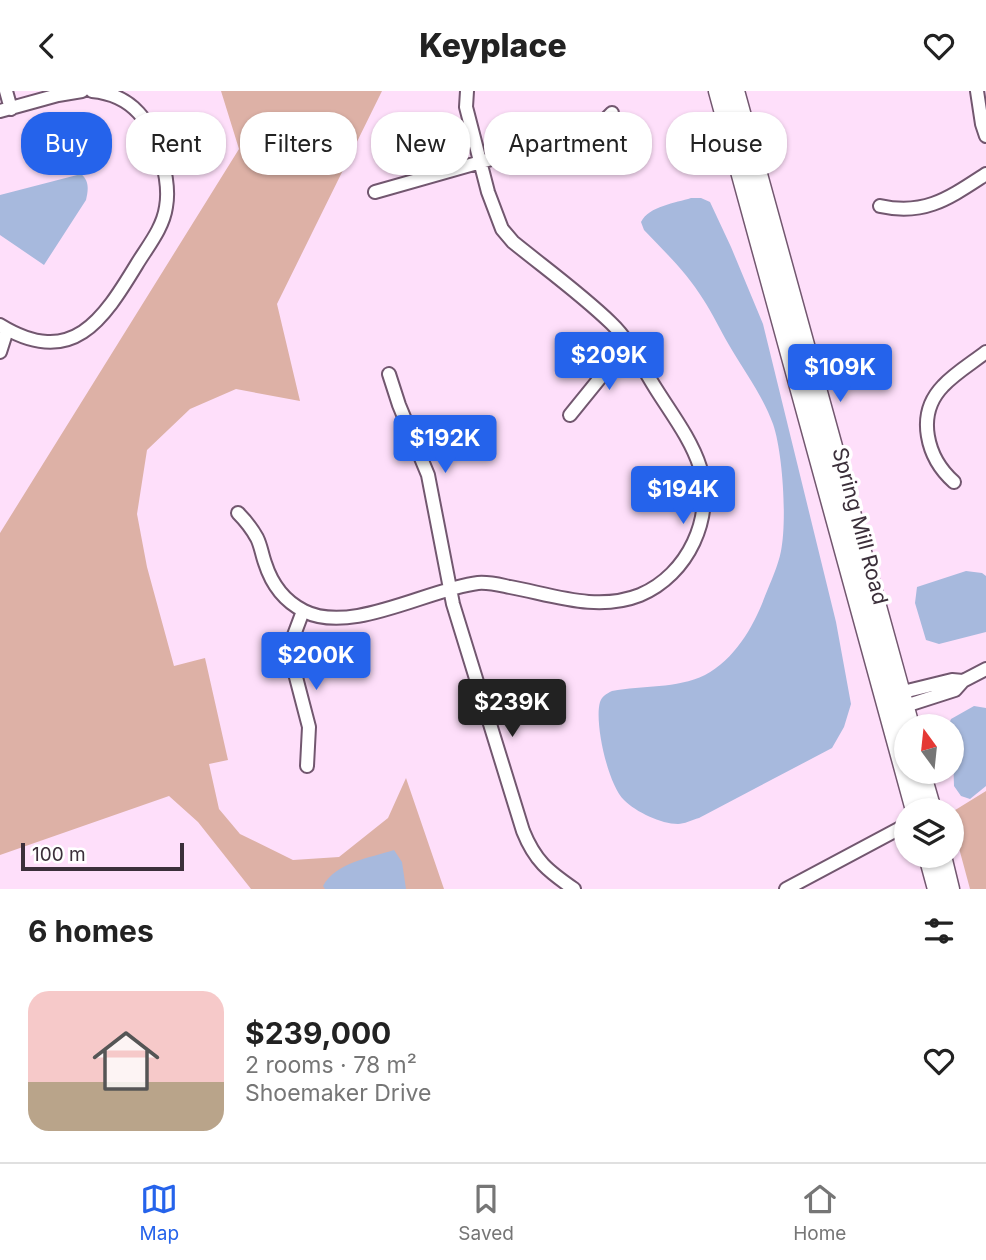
<!DOCTYPE html>
<html lang="en">
<head>
<meta charset="utf-8">
<style>
  :root { --surface:#fff; --page:#f6f6f6; --text:#222; --muted:#767676; --line:#e0e0e0; --accent:#2563eb }
  body { margin:0; font-family:Inter,sans-serif; background:var(--page); color:var(--text); height:100vh; display:flex; flex-direction:column; font-size:26px; white-space:nowrap }
  * { box-sizing:border-box; margin:0 }
  p { font-size:23px; color:var(--muted) }
  .icon { flex:none; width:38px; height:38px; fill:none; stroke:currentColor; stroke-width:2; stroke-linecap:round; stroke-linejoin:round }
  .map { position:relative; height:798px; overflow:hidden }
  .drawer { display:flex; flex-direction:column; background:var(--surface); flex:1 }
  .drawer>* { flex:none }
  .hud { position:absolute; left:21px; top:21px; width:945px; height:63px; display:flex; gap:14px }
  .needle { width:46px; rotate:345deg }
  .buttons { position:absolute; left:894px; top:623px; display:grid; gap:14px }
  .buttons a { display:grid; place-items:center; width:70px; height:70px; border-radius:50%; background:var(--surface); box-shadow:0 2px 5px #0004; font-size:35px }
  .scale { position:absolute; left:21px; bottom:18px; width:163px; box-sizing:border-box; padding-left:7px; border:4px solid #3b2f3a; border-top:0; font-size:19px; line-height:24px; white-space:nowrap; color:#3b2f3a; -webkit-text-stroke:5px #fff; paint-order:stroke }
  .price { position:absolute; translate:-50% -60px; padding:0 16px; border-radius:7px; background:var(--accent); color:#fff; font-size:23px; line-height:46px; filter:drop-shadow(0 2px 4px #0008) }
  .price::after { content:''; position:absolute; left:50%; top:42px; width:21px; height:16px; margin-left:-10px; background:inherit; clip-path:polygon(0 0,100% 0,50% 100%) }
  .price.active { background:#222; color:#fff }
  ul { padding:0; list-style:none }
  li { display:flex; align-items:center; gap:21px; height:175px; padding:0 28px }
  li span { display:grid; place-items:center; flex:none; width:196px; height:140px; border-radius:21px; color:#555 }
  li>.icon { margin-inline-start:auto }
  span .icon { width:84px; height:84px; fill:#fffc; stroke-width:1 }
  li b { font-size:30px }
  h2 { display:flex; justify-content:space-between; align-items:center; height:84px; padding:0 28px; font-size:30px }
  .tag { padding:0 24px; border-radius:28px; background:var(--surface); box-shadow:0 2px 5px #0004; font-size:24px; line-height:63px }
  .tag.active { background:var(--accent); color:#fff }
  header { display:flex; justify-content:space-between; align-items:center; height:91px; padding:0 28px; background:var(--surface); font-size:32px; font-weight:800 }
  .tabs { display:flex; justify-content:space-around; align-items:center; height:98px; border-top:2px solid var(--line); background:var(--surface); font-size:19px; color:var(--muted) }
  .tabs a { display:grid; justify-items:center; gap:4px }
  .tabs .active { color:var(--accent) }
  .map>svg:first-child { display:block }
</style>
</head>
<body>
<header><svg class="icon" aria-label="back" viewBox="0 0 24 24"><path d="M15 5l-7 7 7 7"/></svg>Keyplace<svg class="icon" aria-label="heart" viewBox="0 0 24 24"><path d="M12 20l-8-8c-3-5 5-10 8-4 3-6 11-1 8 4z"/></svg></header>
<div class="map">
<svg width="986" height="798" viewBox="0 0 986 798">
  <rect width="100%" height="100%" fill="#fedffa"/>
  <path fill="#ddb1a6" d="M 221,0 L 382,0 L 277,213 L 300,310 L 236,298 L 190,318 L 147,359 L 137,423 L 147,476 L 174,575 L 205,567 L 228,669 L 209,673 L 219,718 L 240,743 L 293,769 L 339,766 L 388,727 L 406,687 L 444,798 L 251,798 L 198,731 L 169,705 L 0,764 L 0,442 L 239,58 Z
    M 986,700 L 986,798 L 970,798 L 952,731 L 952,721 Z"/>
  <path fill="#a7b9dd" d="M 81,83 C 90,90 88,100 86,109 L 44,174 L 0,144 L 0,104 Z
    M 691,107 L 701,107 L 710,111 L 731,156 L 763,233 L 836,531 L 851,613 L 844,636 L 832,657 L 699,727 C 692,729 684,733 678,733 C 661,733 636,721 624,709 C 608,694 594,631 600,611 C 602,605 606,603 612,600 C 643,594 676,598 705,584 C 735,568 754,535 765,505 C 771,490 778,475 781,460 C 787,430 783,362 773,333 C 763,305 744,280 729,254 C 720,239 713,223 703,208 C 687,182 665,161 644,139 L 641,131 C 649,115 676,112 691,107 Z
    M 966,480 L 982,482 L 986,485 L 986,541 L 939,553 L 926,549 L 915,512 L 917,496 Z
    M 974,615 L 986,617 L 986,695 L 970,708 L 961,705 L 954,695 L 952,635 L 948,635 L 951,628 Z
    M 394,759 L 402,771 L 406,798 L 325,798 L 323,795 C 336,771 370,767 394,759 Z"/>
  <g fill="none" stroke-linecap="round" stroke-linejoin="round">
    <defs>
      <path id="street" d="M 6,0 L 11,18
        M 977,0 L 982,33 L 986,45
        M 0,20 L 58,4 L 82,0
        M 375,101 L 580,43 L 602,32 L 612,22
        M 880,115 C 925,125 949,107 986,83
        M 0,234 C 72,278 103,229 137,173 C 148,155 163,137 166,116 C 169,100 166,84 162,69 C 151,31 134,4 92,0
        M 0,261 L 7,239
        M 389,283 L 399,314 L 428,384 L 453,513 L 523,740 C 535,770 548,780 574,798
        M 570,324 L 600,287 L 633,262
        M 954,391 C 927,367 915,324 943,295 C 955,282 972,272 986,261
        M 238,422 C 245,429 252,438 257,447 C 261,455 262,464 265,472 C 272,494 284,510 304,520 C 351,544 428,498 478,492 C 489,491 500,494 510,496 C 553,504 597,521 640,504 C 688,484 715,426 700,376 C 691,348 671,322 656,298 C 642,276 630,250 611,232 C 581,203 545,177 513,151 L 502,138 L 488,101 L 466,16 L 467,0
        M 303,520 L 294,544 L 291,567 L 309,636 L 307,675
        M 895,603 L 952,589 L 963,590
        M 899,617 L 955,599 L 963,590 L 986,578
        M 786,798 L 906,734"/>
      <path id="secondary" d="M 718,0 L 915,719
        M 735,0 L 910,635
        M 921,681 L 932,719
        M 928,765 L 937,798
        M 942,765 L 950,798"/>
    </defs>
    <use href="#street" stroke="#72576f" stroke-width="16"/>
    <use href="#secondary" stroke="#72576f" stroke-width="21"/>
    <use href="#street" stroke="#fff" stroke-width="12"/>
    <use href="#secondary" stroke="#fff" stroke-width="18"/>
  </g>
  <g text-anchor="middle" stroke-width="7" stroke-linejoin="round" paint-order="stroke">
    <g font-size="21" fill="#3b2f3a" stroke="#fff">
      <text transform="translate(860 435) rotate(75)" y="7">Spring Mill Road</text>
    </g>
  </g>
</svg>
<div class="buttons">
<a><svg class="needle" viewBox="-14 -14 28 28"><path d="M0-13l5 13h-10z" fill="#e53935"/><path d="M0 13l5-13h-10z" fill="#767676"/></svg></a>
<a><svg class="icon" aria-label="layers" viewBox="0 0 24 24"><path d="M12 4l9 5-9 5-9-5zM3 14l9 5 9-5"/></svg></a>
</div>
<div class="scale">100 m</div>
<b class="price" style="left:609px;top:301px">$209K</b>
<b class="price" style="left:840px;top:313px">$109K</b>
<b class="price" style="left:445px;top:384px">$192K</b>
<b class="price" style="left:683px;top:435px">$194K</b>
<b class="price" style="left:316px;top:601px">$200K</b>
<b class="price active" style="left:512px;top:648px">$239K</b>
<div class="hud">
<a class="tag active">Buy</a>
<a class="tag">Rent</a>
<a class="tag">Filters</a>
<a class="tag">New</a>
<a class="tag">Apartment</a>
<a class="tag">House</a>
</div>
</div>
<section class="drawer">
<h2>6 homes<svg class="icon" aria-label="filters" viewBox="0 0 24 24"><path d="M4 7h16M4 17h16"/><circle cx="9" cy="7" r="2"/><circle cx="15" cy="17" r="2"/></svg></h2>
<ul>
<li><span style="background:linear-gradient(#f6c9c9 65%,#b9a48a 0)"><svg class="icon" aria-label="home" viewBox="0 0 24 24"><path d="M3 11l9-7 9 7M6 9v11h12V9"/></svg></span><div><b>$239,000</b><p>2 rooms · 78 m²</p><p>Shoemaker Drive</p></div><svg class="icon" aria-label="heart" viewBox="0 0 24 24"><path d="M12 20l-8-8c-3-5 5-10 8-4 3-6 11-1 8 4z"/></svg></li>
</ul>
</section>
<nav class="tabs">
<a class="active"><svg class="icon" aria-label="map" viewBox="0 0 24 24"><path d="M3 6l6-2 6 2 6-2v14l-6 2-6-2-6 2zM9 4v14M15 6v14"/></svg>Map</a>
<a><svg class="icon" aria-label="saved" viewBox="0 0 24 24"><path d="M7 4h10v16l-5-4-5 4z"/></svg>Saved</a>
<a><svg class="icon" aria-label="home" viewBox="0 0 24 24"><path d="M3 11l9-7 9 7M6 9v11h12V9"/></svg>Home</a>
</nav>
</body>
</html>
